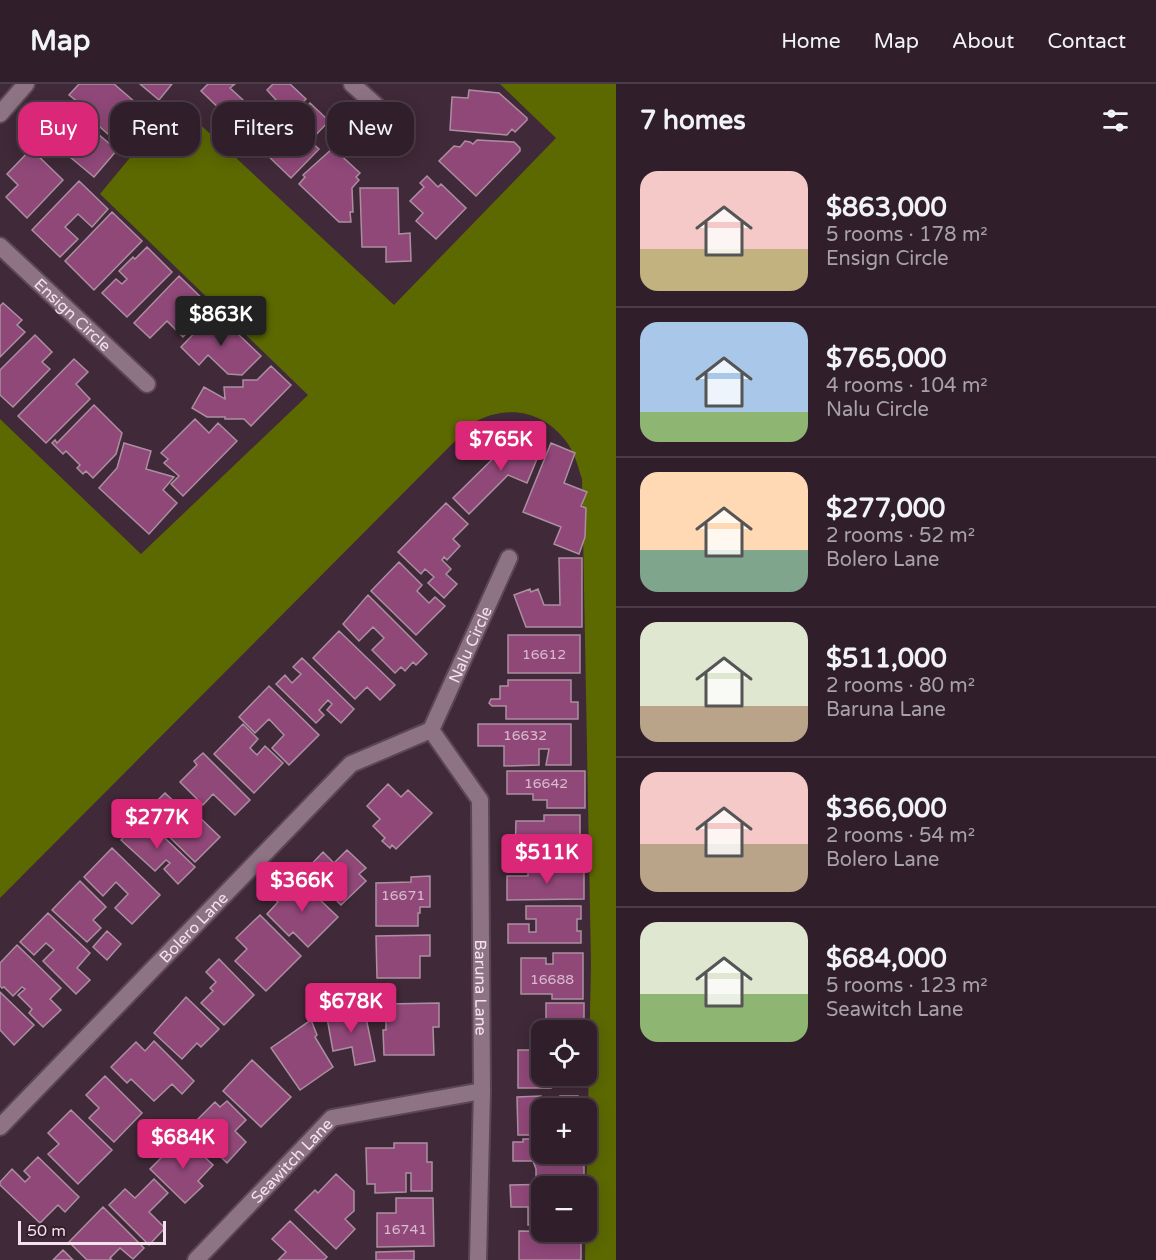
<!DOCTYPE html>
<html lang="en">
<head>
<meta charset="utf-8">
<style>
  :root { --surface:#301f2a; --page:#3c2c36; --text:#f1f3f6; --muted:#a8a2a8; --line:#4b3d47; --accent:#db2777 }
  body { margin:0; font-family:"Varela Round",sans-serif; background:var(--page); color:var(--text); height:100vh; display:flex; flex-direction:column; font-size:22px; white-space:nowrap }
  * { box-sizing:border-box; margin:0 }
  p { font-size:20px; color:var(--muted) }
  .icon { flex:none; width:33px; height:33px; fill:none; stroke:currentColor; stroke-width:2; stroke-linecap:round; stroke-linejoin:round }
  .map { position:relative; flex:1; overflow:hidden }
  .side { display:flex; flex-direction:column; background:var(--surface); width:540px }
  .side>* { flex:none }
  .guide { position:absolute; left:18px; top:18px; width:507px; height:54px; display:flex; gap:12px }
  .tools { position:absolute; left:531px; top:936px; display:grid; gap:12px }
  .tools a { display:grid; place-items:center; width:66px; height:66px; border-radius:12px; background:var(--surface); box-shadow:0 3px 15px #0003,0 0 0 2px var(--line); font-size:30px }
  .scale { position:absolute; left:18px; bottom:15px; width:148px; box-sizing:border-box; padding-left:6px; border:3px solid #f1e2eb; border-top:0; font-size:16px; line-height:21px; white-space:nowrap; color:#f1e2eb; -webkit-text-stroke:4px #351f2d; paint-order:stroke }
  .price { position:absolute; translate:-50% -51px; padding:0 14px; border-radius:6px; background:var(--accent); color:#fff; font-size:20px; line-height:39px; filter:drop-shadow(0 2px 3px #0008) }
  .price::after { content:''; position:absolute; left:50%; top:36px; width:18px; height:14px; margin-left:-9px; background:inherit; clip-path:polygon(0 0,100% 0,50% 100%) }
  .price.on { background:#222; color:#fff }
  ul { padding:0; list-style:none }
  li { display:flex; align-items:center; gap:18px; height:150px; padding:0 24px }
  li+li { border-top:2px solid var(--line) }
  li span { display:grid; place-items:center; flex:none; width:168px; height:120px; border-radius:18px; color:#555 }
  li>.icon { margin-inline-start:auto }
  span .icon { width:72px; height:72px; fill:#fffc; stroke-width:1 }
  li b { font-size:26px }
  h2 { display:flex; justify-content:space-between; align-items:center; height:72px; padding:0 24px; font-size:26px }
  .chip { padding:0 21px; border-radius:18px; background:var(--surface); box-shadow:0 3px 15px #0003,0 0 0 2px var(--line); font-size:21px; line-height:54px }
  .chip.on { background:var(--accent); color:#fff }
  header { display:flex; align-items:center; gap:36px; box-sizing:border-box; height:84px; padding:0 30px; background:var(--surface); border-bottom:2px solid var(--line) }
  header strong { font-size:28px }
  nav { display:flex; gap:33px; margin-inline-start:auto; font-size:21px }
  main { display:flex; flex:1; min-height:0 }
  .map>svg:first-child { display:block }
</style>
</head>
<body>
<header>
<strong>Map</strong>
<nav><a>Home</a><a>Map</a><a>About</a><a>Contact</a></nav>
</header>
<main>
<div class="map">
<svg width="616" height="1176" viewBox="0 0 616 1176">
  <rect width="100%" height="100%" fill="#402938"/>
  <path fill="#5c6900" d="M 500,0 L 616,0 L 616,1176 L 585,1176 L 591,880 L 582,395 C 578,383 575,370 568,360 C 544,326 507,320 473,339 L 0,814 L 0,335 L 141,470 L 308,311 L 100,110 L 176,18 L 394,221 L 556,54 Z"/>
  <path fill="#904879" stroke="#ab8fa0" stroke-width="1.5" d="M 79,0 L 114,0 L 143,25 L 116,57 L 86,31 L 89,27 L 69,11 Z
    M 140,0 L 172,0 L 159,16 Z
    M 208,0 L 235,0 L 230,4 L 243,16 L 227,32 L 201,7 Z
    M 273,0 L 290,0 L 306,15 L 264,58 L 238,33 L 254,17 L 266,28 L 277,17 L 267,6 Z
    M 469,6 L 499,9 L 527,34 L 527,36 L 515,48 L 512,45 L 507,51 L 450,46 L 452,13 L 468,14 Z
    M 310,19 L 329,37 L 310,57 L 319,65 L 291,94 L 263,67 Z
    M 61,23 L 76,36 L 78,33 L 117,66 L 94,93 L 40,48 Z
    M 477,56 L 514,58 L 520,64 L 520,67 L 476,112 L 439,77 L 454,62 L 460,63 L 465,57 L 470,58 L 473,60 Z
    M 333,64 L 360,89 L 356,93 L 359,96 L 352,104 L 353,128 L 350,128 L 351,138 L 339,138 L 299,100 L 305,93 L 303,91 Z
    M 31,65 L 63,96 L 27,134 L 6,113 L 18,101 L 7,90 Z
    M 427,92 L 438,103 L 441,100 L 466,124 L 436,155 L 416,137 L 423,129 L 410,117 L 424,103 L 420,99 Z
    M 79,97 L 108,125 L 92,143 L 78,130 L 65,143 L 78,155 L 60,173 L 32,146 Z
    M 360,104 L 398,104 L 399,150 L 410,149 L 411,177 L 386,178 L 386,163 L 362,163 Z
    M 112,128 L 142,157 L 94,206 L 65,177 Z
    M 147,163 L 172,188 L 127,233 L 102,209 L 116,195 L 122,200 L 127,195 L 119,187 L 133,173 L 135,175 Z
    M 179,192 L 212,224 L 183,253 L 167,237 L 150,254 L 134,239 Z
    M 3,219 L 22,236 L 17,241 L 25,248 L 0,273 L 0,222 Z
    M 215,228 L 261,272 L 242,291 L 228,290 L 208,271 L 199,281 L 181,263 Z
    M 35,251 L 52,268 L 42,278 L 50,285 L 13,323 L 0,311 L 0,286 Z
    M 74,275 L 88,288 L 76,300 L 90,315 L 46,359 L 18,332 Z
    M 271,282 L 291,301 L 251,342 L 244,335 L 225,335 L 225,333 L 207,333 L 192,324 L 204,303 L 225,315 L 224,303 L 243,303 L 243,296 L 257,296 Z
    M 94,321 L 122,349 L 116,370 L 93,394 L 86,387 L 83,390 L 77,384 L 80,381 L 66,367 L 63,370 L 52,359 L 55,356 L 57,359 Z
    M 195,335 L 209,349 L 218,339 L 237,357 L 183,412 L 171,400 L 179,392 L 164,379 L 168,375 L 161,369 Z
    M 529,352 L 544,358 L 527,399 L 508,391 L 469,430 L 453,414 L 509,359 L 521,356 L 527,357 Z
    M 124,359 L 151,367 L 146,385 L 174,393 L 163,406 L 177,419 L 149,450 L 99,404 L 117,384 Z
    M 551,359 L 575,369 L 564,399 L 587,408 L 581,422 L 586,424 L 585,453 L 579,470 L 554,460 L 561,443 L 523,428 Z
    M 446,419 L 468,440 L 453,455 L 460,462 L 447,476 L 444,473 L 442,476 L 451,485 L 446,490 L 457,500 L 444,514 L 428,499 L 434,493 L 425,485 L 421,490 L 398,468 Z
    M 559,474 L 582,474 L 582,543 L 526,543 L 514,511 L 530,505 L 531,508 L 538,505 L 544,521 L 560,521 Z
    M 399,478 L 422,501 L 417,507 L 429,519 L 435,513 L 445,522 L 416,551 L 371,507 Z
    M 368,511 L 427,570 L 416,581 L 413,578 L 405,587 L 401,583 L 395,589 L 372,566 L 384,554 L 373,543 L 359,557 L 343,540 Z
    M 339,547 L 395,601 L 380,616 L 367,603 L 355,615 L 313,574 Z
    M 508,551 L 580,551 L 580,589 L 508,589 Z
    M 302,574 L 354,625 L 341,639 L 327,626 L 332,620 L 328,616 L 319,626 L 324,631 L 316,639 L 276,600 L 285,591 L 292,599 L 301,590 L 293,583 Z
    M 508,596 L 571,596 L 571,618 L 578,618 L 578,635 L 506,635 L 506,622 L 492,622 L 489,619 L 491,615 L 500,615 L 500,602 L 508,602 Z
    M 269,602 L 319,651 L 289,681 L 272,664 L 284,651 L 269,635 L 255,649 L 239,633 Z
    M 243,640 L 258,655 L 250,664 L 257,671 L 265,662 L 283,679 L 254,709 L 214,670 Z
    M 478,640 L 571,640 L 571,681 L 546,681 L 549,665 L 539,665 L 539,681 L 504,682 L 504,662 L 478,662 Z
    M 203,669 L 250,716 L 235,731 L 213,710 L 203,721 L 180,698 L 197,681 L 194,677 Z
    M 507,687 L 585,687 L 585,724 L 547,724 L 547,716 L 533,716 L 533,710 L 507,710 Z
    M 388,700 L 401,713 L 408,706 L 432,729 L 396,765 L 392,761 L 390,764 L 382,757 L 385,754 L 373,742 L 380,735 L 367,722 Z
    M 165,709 L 179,722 L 176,725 L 186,735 L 193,727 L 220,753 L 195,778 L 145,729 Z
    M 544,731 L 580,731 L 580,770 L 515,770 L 516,737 L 544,737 Z
    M 143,733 L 195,783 L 178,800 L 164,785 L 170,779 L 166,776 L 155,787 L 121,756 Z
    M 112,764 L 160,811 L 132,840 L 115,824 L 128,810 L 116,798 L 103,812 L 84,793 Z
    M 347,766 L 366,784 L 359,790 L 366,797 L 341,821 L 306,786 L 323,768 L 334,779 Z
    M 528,786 L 584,786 L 584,815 L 507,816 L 507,792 L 528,792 Z
    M 430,792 L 430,823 L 420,823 L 420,829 L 418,829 L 418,842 L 376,842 L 376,799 L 411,798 L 411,793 Z
    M 297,794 L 338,833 L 308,863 L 293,848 L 289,852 L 267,830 L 278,818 L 275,816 Z
    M 80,797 L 106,823 L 93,836 L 101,844 L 87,858 L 52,826 Z
    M 526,822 L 581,822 L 581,835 L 577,835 L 577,847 L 581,847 L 581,859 L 508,859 L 508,840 L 529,840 L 529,848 L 536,848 L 536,835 L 526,835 Z
    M 48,829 L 90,869 L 77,884 L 90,896 L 76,910 L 43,877 L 54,866 L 46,859 L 34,871 L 20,858 Z
    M 260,831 L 301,872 L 266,907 L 235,877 L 247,865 L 236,854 Z
    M 107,847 L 121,860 L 107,876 L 93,863 Z
    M 430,851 L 430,872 L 420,872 L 420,894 L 377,894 L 376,852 Z
    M 17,861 L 61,904 L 50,915 L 61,926 L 43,943 L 29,929 L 32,925 L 18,911 L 25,905 L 22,903 L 13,912 L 4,903 L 2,904 L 0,902 L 0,879 Z
    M 553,869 L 583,869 L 583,915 L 552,915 L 552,910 L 521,910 L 521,874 L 546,874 L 546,880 L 553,880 Z
    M 219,875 L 254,911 L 224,941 L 201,919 L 213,907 L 210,904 L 216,898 L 206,888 Z
    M 0,908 L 34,941 L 14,961 L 0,946 Z
    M 186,913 L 219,945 L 201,963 L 197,959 L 182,975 L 154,949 Z
    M 439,919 L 439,943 L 433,943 L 434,971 L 384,971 L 383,946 L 386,946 L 386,920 Z
    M 546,919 L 584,919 L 584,946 L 546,946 Z
    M 344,924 L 345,928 L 364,924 L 375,977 L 355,981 L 352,963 L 333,967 L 326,928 Z
    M 311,936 L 317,951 L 315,953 L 333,983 L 300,1006 L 271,964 Z
    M 154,957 L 194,997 L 182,1010 L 172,1000 L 154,1017 L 131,995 L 127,999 L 111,983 L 136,958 L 145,967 Z
    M 518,966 L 542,966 L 542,992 L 551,992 L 551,1004 L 518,1004 Z
    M 252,976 L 291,1013 L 261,1043 L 223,1007 Z
    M 105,992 L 142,1029 L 114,1058 L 89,1034 L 99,1024 L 86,1011 Z
    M 541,1012 L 542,1051 L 518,1051 L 517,1013 Z
    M 560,1012 L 578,1012 L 579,1024 L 560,1024 Z
    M 227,1017 L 246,1036 L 235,1047 L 246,1058 L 227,1079 L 190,1043 L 215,1018 L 220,1023 Z
    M 71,1026 L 112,1066 L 78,1100 L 48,1070 L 59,1060 L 48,1049 Z
    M 186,1055 L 213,1081 L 198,1097 L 203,1102 L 185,1119 L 150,1085 L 168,1067 L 172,1070 Z
    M 523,1055 L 542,1055 L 542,1070 L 584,1070 L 584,1094 L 536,1094 L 536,1085 L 533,1077 L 513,1077 L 513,1058 L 523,1058 Z
    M 394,1059 L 427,1059 L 427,1078 L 432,1078 L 432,1107 L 411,1107 L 411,1089 L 406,1089 L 406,1108 L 375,1109 L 375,1100 L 367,1100 L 366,1064 L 394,1064 Z
    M 38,1073 L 79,1113 L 65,1128 L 58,1121 L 40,1139 L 0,1101 L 0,1098 L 12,1085 L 25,1098 L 30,1093 L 24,1087 Z
    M 336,1090 L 354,1107 L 354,1127 L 345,1135 L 355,1145 L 336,1165 L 295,1126 L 315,1106 L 318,1109 Z
    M 154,1095 L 168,1109 L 149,1128 L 165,1144 L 149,1161 L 109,1121 L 125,1105 L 135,1114 Z
    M 556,1100 L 556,1102 L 542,1102 L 542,1140 L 528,1141 L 528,1123 L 511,1123 L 510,1101 Z
    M 396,1114 L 433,1114 L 434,1162 L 377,1163 L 377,1129 L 396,1129 Z
    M 103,1123 L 144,1164 L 133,1175 L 120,1164 L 110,1174 L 112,1176 L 87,1176 L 69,1158 Z
    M 290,1137 L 327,1173 L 324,1176 L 278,1176 L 286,1168 L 272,1155 Z
    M 519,1147 L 581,1148 L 581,1176 L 519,1176 Z
    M 63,1166 L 73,1176 L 53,1176 Z
    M 414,1167 L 414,1176 L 376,1176 L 376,1168 Z"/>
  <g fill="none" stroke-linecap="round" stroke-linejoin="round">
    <defs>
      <g id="street">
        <path d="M 352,0 L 399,42"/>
        <path d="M 0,30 L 26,0"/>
        <path id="s1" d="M 0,162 L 147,300"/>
        <path id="s2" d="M 431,646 L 480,716 L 482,1007 L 478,1176"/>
        <path id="s3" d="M 431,646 L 509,474"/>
        <path id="s4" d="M 0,1043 L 351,680 L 431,646"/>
        <path id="s5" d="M 196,1176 L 332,1034 L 482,1007"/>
      </g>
    </defs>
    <use href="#street" stroke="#5b4754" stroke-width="20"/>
    <use href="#street" stroke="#8e7384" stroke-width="16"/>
  </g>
  <g text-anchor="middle" stroke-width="5" stroke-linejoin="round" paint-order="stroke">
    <g font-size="14" fill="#d9bcce">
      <text x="544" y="575">16612</text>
      <text x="525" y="656">16632</text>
      <text x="546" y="704">16642</text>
      <text x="403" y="816">16671</text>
      <text x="552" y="900">16688</text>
      <text x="405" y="1150">16741</text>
    </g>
    <g font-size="16" fill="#f1e2eb" stroke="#351f2d">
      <text dy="6" stroke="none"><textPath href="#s1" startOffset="100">Ensign Circle</textPath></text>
      <text dy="6" stroke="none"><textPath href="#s3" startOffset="94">Nalu Circle</textPath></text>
      <text dy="6" stroke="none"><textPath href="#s4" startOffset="278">Bolero Lane</textPath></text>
      <text dy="6" stroke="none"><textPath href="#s2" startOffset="273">Baruna Lane</textPath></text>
      <text dy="6" stroke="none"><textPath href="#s5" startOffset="138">Seawitch Lane</textPath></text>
    </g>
  </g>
</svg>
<div class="tools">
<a><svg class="icon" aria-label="locate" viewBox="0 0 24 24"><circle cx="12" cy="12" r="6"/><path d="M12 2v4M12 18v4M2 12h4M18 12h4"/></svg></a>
<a>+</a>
<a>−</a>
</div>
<div class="scale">50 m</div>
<b class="price on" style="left:221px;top:263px">$863K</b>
<b class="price" style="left:501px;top:388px">$765K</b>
<b class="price" style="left:157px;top:766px">$277K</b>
<b class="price" style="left:547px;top:801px">$511K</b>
<b class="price" style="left:302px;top:829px">$366K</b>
<b class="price" style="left:351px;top:950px">$678K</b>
<b class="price" style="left:183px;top:1086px">$684K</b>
<div class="guide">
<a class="chip on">Buy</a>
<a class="chip">Rent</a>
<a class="chip">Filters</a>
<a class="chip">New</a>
</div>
</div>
<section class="side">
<h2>7 homes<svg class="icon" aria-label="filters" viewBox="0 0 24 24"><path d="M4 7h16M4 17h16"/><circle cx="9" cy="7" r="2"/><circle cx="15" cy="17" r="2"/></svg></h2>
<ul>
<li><span style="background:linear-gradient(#f6c9c9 65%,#c2b280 0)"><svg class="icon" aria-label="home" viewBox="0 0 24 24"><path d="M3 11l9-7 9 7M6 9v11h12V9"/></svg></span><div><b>$863,000</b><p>5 rooms · 178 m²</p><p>Ensign Circle</p></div></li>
<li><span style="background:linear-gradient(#a9c7e8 75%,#8fb573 0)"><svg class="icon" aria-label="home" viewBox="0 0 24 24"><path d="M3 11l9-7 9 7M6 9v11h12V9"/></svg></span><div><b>$765,000</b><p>4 rooms · 104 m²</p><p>Nalu Circle</p></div></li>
<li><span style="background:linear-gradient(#ffd9b3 65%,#7fa58c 0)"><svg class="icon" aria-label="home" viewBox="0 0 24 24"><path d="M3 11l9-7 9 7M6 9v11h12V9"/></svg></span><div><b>$277,000</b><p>2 rooms · 52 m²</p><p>Bolero Lane</p></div></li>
<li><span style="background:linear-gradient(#dfe7d0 70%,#b9a48a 0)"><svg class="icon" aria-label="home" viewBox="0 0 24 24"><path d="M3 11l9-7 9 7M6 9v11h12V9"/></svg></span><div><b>$511,000</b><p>2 rooms · 80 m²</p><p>Baruna Lane</p></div></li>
<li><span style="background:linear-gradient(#f6c9c9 60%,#b9a48a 0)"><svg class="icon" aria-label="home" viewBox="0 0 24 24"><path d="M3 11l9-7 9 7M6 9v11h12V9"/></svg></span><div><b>$366,000</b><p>2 rooms · 54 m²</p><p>Bolero Lane</p></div></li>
<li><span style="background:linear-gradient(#dfe7d0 60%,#8fb573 0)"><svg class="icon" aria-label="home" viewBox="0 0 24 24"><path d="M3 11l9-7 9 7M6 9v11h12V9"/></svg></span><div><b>$684,000</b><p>5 rooms · 123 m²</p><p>Seawitch Lane</p></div></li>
</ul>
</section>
</main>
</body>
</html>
